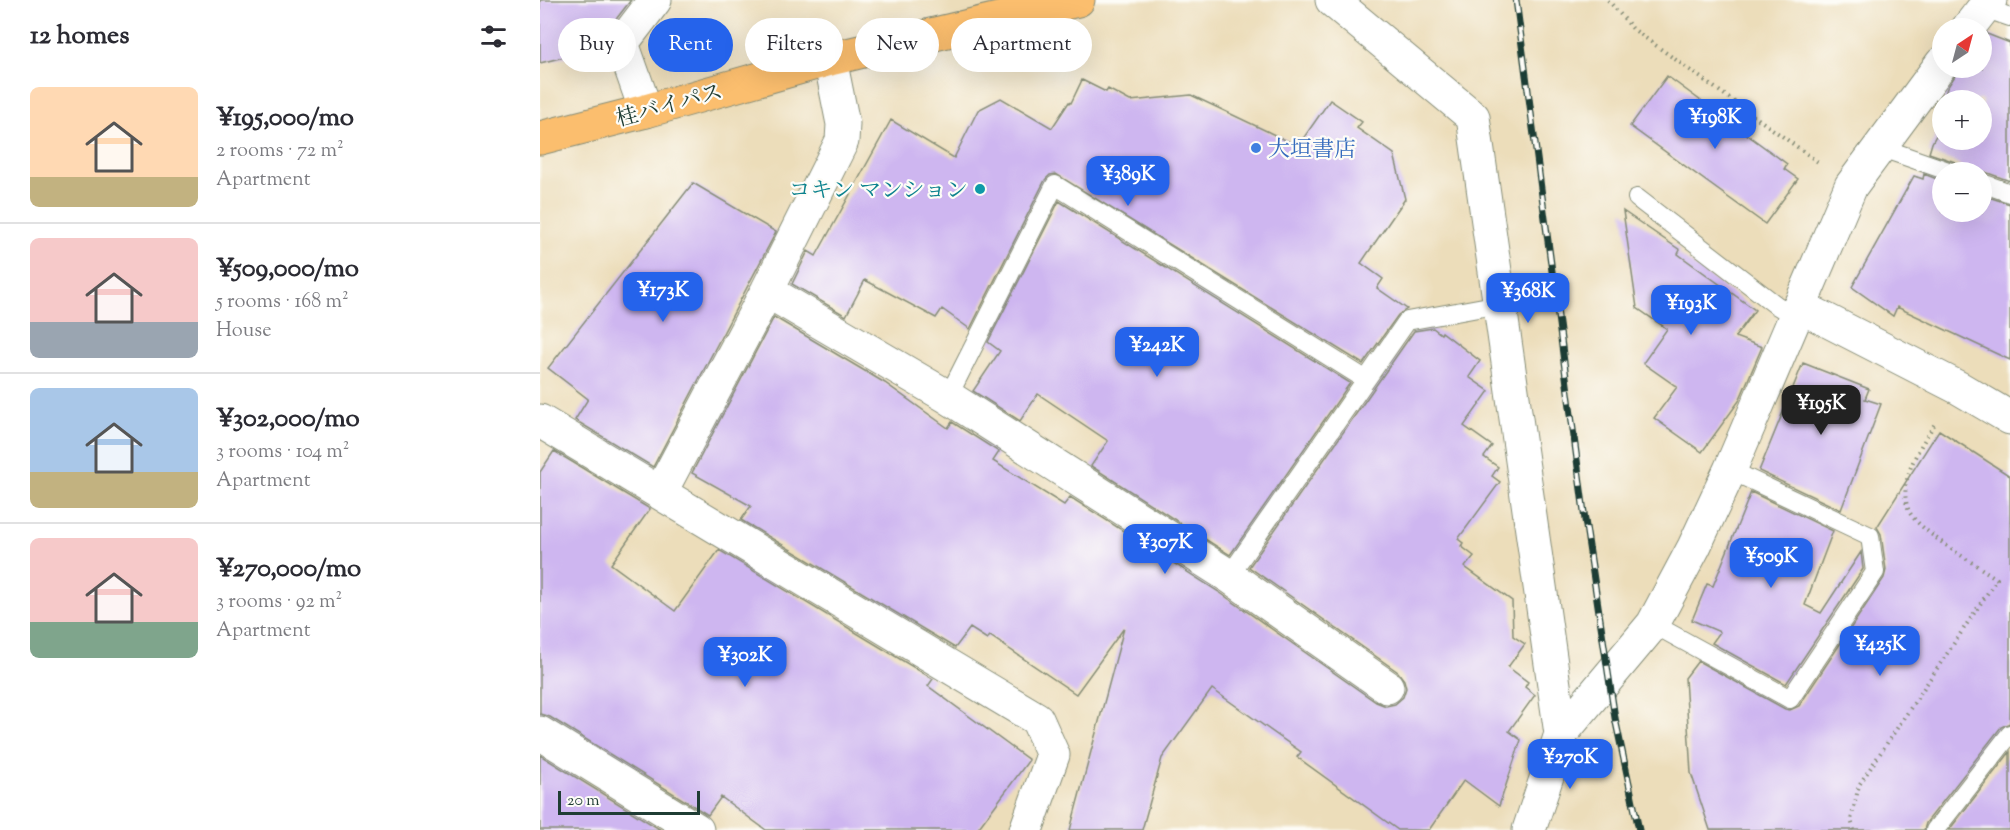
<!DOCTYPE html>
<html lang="en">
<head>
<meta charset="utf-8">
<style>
  :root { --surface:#fff; --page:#f2f2f3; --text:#2b2b33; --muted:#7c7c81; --line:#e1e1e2; --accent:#2563eb }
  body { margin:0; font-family:"Sorts Mill Goudy","Noto Serif JP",serif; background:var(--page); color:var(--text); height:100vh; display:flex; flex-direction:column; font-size:22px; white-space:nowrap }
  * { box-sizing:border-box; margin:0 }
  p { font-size:20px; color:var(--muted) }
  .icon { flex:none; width:33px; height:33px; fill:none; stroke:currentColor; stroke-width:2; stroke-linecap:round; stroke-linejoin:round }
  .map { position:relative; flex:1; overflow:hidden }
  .sheet { display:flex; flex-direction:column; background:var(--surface); width:540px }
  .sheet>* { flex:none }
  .guide { position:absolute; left:18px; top:18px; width:570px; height:54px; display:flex; gap:12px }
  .needle { width:39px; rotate:36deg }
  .tools { position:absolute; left:1392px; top:18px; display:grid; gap:12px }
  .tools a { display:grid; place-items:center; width:60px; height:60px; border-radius:50%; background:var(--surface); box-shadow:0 6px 24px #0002; font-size:30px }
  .scale { position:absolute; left:18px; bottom:15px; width:142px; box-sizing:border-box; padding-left:6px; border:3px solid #1f3d34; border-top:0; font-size:16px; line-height:21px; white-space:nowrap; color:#1f3d34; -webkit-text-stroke:4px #fdfcf7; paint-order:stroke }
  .price { position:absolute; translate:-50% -51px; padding:0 14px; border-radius:12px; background:var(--accent); color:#fff; font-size:20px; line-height:39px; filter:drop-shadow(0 2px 3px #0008) }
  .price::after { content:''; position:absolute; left:50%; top:36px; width:18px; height:14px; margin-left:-9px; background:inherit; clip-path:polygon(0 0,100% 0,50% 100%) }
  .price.selected { background:#222; color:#fff }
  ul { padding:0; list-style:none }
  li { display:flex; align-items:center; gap:18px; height:150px; padding:0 30px }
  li+li { border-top:2px solid var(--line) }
  li span { display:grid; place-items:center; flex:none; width:168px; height:120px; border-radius:9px; color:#555 }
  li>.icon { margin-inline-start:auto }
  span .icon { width:72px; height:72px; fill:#fffc; stroke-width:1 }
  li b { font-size:26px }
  h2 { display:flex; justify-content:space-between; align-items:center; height:72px; padding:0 30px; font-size:26px }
  .chip { padding:0 21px; border-radius:27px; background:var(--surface); box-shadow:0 6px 24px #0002; font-size:21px; line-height:54px }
  .chip.selected { background:var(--accent); color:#fff }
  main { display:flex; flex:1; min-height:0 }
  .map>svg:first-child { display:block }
</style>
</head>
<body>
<main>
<section class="sheet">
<h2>12 homes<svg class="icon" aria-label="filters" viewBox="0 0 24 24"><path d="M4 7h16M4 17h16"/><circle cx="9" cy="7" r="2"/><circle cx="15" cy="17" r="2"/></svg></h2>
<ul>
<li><span style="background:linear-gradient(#ffd9b3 75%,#c2b280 0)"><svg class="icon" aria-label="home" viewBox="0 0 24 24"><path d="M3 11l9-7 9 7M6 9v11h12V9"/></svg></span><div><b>¥195,000/mo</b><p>2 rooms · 72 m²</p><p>Apartment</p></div></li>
<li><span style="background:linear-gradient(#f6c9c9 70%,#9aa5b1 0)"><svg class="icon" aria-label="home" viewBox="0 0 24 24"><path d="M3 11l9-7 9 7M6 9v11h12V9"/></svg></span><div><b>¥509,000/mo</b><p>5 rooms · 168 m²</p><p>House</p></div></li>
<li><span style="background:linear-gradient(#a9c7e8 70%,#c2b280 0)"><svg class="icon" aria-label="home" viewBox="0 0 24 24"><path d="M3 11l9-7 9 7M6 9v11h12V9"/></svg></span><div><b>¥302,000/mo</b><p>3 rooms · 104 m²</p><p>Apartment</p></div></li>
<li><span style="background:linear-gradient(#f6c9c9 70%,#7fa58c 0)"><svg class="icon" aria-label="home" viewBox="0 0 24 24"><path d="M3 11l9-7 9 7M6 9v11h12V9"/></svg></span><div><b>¥270,000/mo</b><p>3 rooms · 92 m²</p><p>Apartment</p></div></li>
</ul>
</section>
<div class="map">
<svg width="1470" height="830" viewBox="0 0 1470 830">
  <rect width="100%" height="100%" fill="#fdfcf7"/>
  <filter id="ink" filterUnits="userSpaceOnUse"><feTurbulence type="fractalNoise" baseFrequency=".0167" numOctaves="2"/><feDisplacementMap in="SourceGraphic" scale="12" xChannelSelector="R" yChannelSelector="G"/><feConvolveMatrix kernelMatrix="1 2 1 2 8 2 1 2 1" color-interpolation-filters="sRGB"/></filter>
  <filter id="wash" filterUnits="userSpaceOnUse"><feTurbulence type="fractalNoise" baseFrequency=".008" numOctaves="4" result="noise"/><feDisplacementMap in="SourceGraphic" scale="24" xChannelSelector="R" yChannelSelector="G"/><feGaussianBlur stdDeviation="1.35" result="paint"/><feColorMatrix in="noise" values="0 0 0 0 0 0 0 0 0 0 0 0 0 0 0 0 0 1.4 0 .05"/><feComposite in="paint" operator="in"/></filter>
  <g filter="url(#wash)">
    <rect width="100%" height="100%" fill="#ecddba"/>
    <g id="blocks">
      <path fill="#ceb6f0" d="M 0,0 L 91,0 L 52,50 L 0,63 Z
        M 1447,34 L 1470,43 L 1470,181 L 1445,172 L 1422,172 L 1420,165 L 1415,162 L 1389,153 L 1392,143 L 1402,124 L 1402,140 L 1442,140 L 1442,100 L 1403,100 L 1407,88 L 1420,68 L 1442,68 L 1442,41 Z
        M 1127,76 L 1247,164 L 1244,169 L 1258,179 L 1225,224 L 1090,126 Z
        M 542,80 L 566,92 L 568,89 L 590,101 L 651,95 L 758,146 L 790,100 L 822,122 L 817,128 L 854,154 L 865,199 L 821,263 L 843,279 L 837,288 L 867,309 L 858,315 L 823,364 L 516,174 L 510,175 L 505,180 L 430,329 L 402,309 L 396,318 L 325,280 L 306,316 L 252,284 L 268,251 L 276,256 L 351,120 L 414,158 L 438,110 L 461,98 L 512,128 L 529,102 L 531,103 Z
        M 1384,174 L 1402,181 L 1402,212 L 1442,212 L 1442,195 L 1470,204 L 1470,360 L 1357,307 L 1353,316 L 1312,287 L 1374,176 L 1383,179 Z
        M 153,183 L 236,232 L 113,467 L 35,420 L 48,399 L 8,368 Z
        M 519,201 L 810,383 L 690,555 L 551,466 L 568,441 L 498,394 L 480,421 L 433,391 L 460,351 L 448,342 Z
        M 1083,211 L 1140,250 L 1138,254 L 1215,310 L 1195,337 L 1222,347 L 1199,401 L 1162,452 L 1114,418 L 1137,387 L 1103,363 L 1127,329 L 1097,308 Z
        M 234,317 L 345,383 L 408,428 L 412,422 L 459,452 L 453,461 L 524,505 L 530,497 L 679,592 L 836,702 L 846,706 L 855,704 L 863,697 L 866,688 L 864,680 L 858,672 L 709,567 L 874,331 L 893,328 L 901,334 L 902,332 L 940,361 L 929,377 L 949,391 L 924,426 L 952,446 L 944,457 L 958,467 L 952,476 L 960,482 L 918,539 L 923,543 L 921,546 L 934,556 L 925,567 L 972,601 L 973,636 L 985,644 L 968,667 L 988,682 L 985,687 L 995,695 L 969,731 L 981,740 L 959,806 L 924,780 L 889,830 L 858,830 L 757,757 L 761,752 L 672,689 L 622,758 L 602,830 L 530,830 L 584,628 L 536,694 L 450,636 L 447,639 L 430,628 L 415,648 L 201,520 L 211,506 L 152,473 Z
        M 1263,363 L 1329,389 L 1325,399 L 1341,404 L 1301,510 L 1219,471 Z
        M 1399,430 L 1470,476 L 1470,723 L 1461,727 L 1386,823 L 1384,830 L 1170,830 L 1151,773 L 1145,678 L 1158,661 L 1245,709 L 1250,710 L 1259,706 L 1344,578 L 1346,570 L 1341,534 L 1337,527 Z
        M 14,451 L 110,509 L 71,564 L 135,611 L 179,550 L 393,679 L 388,686 L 489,760 L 437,830 L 226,830 L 181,797 L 168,815 L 10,717 L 0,714 L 0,472 Z
        M 1211,492 L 1293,531 L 1265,605 L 1281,613 L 1321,552 L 1323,569 L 1246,684 L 1172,643 L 1180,632 L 1152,620 L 1167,584 L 1173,586 Z
        M 1470,752 L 1470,830 L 1409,830 Z
        M 0,755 L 121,830 L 0,830 Z"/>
    </g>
  </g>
  <g filter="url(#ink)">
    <use href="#blocks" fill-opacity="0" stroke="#868d77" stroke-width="1.5"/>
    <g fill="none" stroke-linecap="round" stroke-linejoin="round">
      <defs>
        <path id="service" d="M 1444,8 L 1470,17
          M 1339,147 L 1411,172
          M 1442,183 L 1470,193
          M 1097,198 L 1236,305 L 1256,317
          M 408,397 L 515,185 L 825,379
          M 689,576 L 867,321 L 960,304
          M 1113,624 L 1250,699 L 1335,572 L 1330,536 L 1190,470
          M 1395,830 L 1470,734"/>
        <path id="minor" d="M 792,0 L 933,117 L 1021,734
          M 1428,28 L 1450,0
          M 106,111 L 82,43 L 115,0
          M 227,291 L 408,397 L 689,576 L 847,687
          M 1261,307 L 1419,388 L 1470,418
          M 0,421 L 497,719 L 513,755 L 486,830
          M 120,493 L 227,291 L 302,141 L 303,124 L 290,59
          M 0,733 L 157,830
          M 989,830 L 1021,734 L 1113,624 L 1154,547 L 1190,470 L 1311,186 L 1402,63"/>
        <path id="trunk" d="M 0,138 L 106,111 L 290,59 L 538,0"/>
      </defs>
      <use href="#service" stroke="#868d77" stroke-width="20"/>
      <use href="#minor" stroke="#868d77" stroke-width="35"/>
      <use href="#trunk" stroke="#868d77" stroke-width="35"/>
      <path stroke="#868d77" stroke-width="4" stroke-dasharray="1.5 4.5" stroke-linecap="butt" d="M 1068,0 L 1093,29 L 1278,162
        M 1314,830 L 1311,820 L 1319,785 L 1457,579 C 1437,565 1378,531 1369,511 C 1356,482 1381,445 1396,422"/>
      <use href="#service" stroke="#fff" stroke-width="18"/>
      <use href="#minor" stroke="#fff" stroke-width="33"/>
      <use href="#trunk" stroke="#fbbe6e" stroke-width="33"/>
      <defs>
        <path id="rail" d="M 976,0 L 1045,520 L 1075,718 L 1099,830"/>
      </defs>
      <use href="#rail" stroke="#1f3d34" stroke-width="7"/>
      <use href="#rail" stroke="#fdfcf7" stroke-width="4.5" stroke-dasharray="14" stroke-linecap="butt"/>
    </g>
  </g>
  <circle fill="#3f7fe0" stroke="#fdfcf7" stroke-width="2" cx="716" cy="148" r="6"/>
  <circle fill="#0f9aa8" stroke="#fdfcf7" stroke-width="2" cx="440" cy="189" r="6"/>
  <g text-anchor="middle" stroke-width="4.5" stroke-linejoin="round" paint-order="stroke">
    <g font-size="22" fill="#1f3d34" stroke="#fdfcf7">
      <text transform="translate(129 104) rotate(-15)" y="8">桂バイパス</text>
    </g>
    <g font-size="22" fill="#366cbe" stroke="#fdfcf7" text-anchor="start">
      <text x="728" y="156">大垣書店</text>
    </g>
    <g font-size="22" fill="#0d838f" stroke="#fdfcf7" text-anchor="end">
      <text x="428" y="197">コキン マンション</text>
    </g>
  </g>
</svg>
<div class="tools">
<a><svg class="needle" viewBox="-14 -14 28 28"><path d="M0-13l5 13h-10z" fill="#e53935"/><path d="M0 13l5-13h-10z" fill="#7c7c81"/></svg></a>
<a>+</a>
<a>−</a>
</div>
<div class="scale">20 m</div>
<b class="price" style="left:1175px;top:150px">¥198K</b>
<b class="price" style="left:588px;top:207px">¥389K</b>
<b class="price" style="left:123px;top:323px">¥173K</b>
<b class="price" style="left:988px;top:324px">¥368K</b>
<b class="price" style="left:1151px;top:336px">¥193K</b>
<b class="price" style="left:617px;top:378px">¥242K</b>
<b class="price selected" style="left:1281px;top:436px">¥195K</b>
<b class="price" style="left:625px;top:575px">¥307K</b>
<b class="price" style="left:1231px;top:589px">¥509K</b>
<b class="price" style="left:1340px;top:677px">¥425K</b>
<b class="price" style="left:205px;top:688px">¥302K</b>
<b class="price" style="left:1030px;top:790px">¥270K</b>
<div class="guide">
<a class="chip">Buy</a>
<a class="chip selected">Rent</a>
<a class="chip">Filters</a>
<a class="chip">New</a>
<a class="chip">Apartment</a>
</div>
</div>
</main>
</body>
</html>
